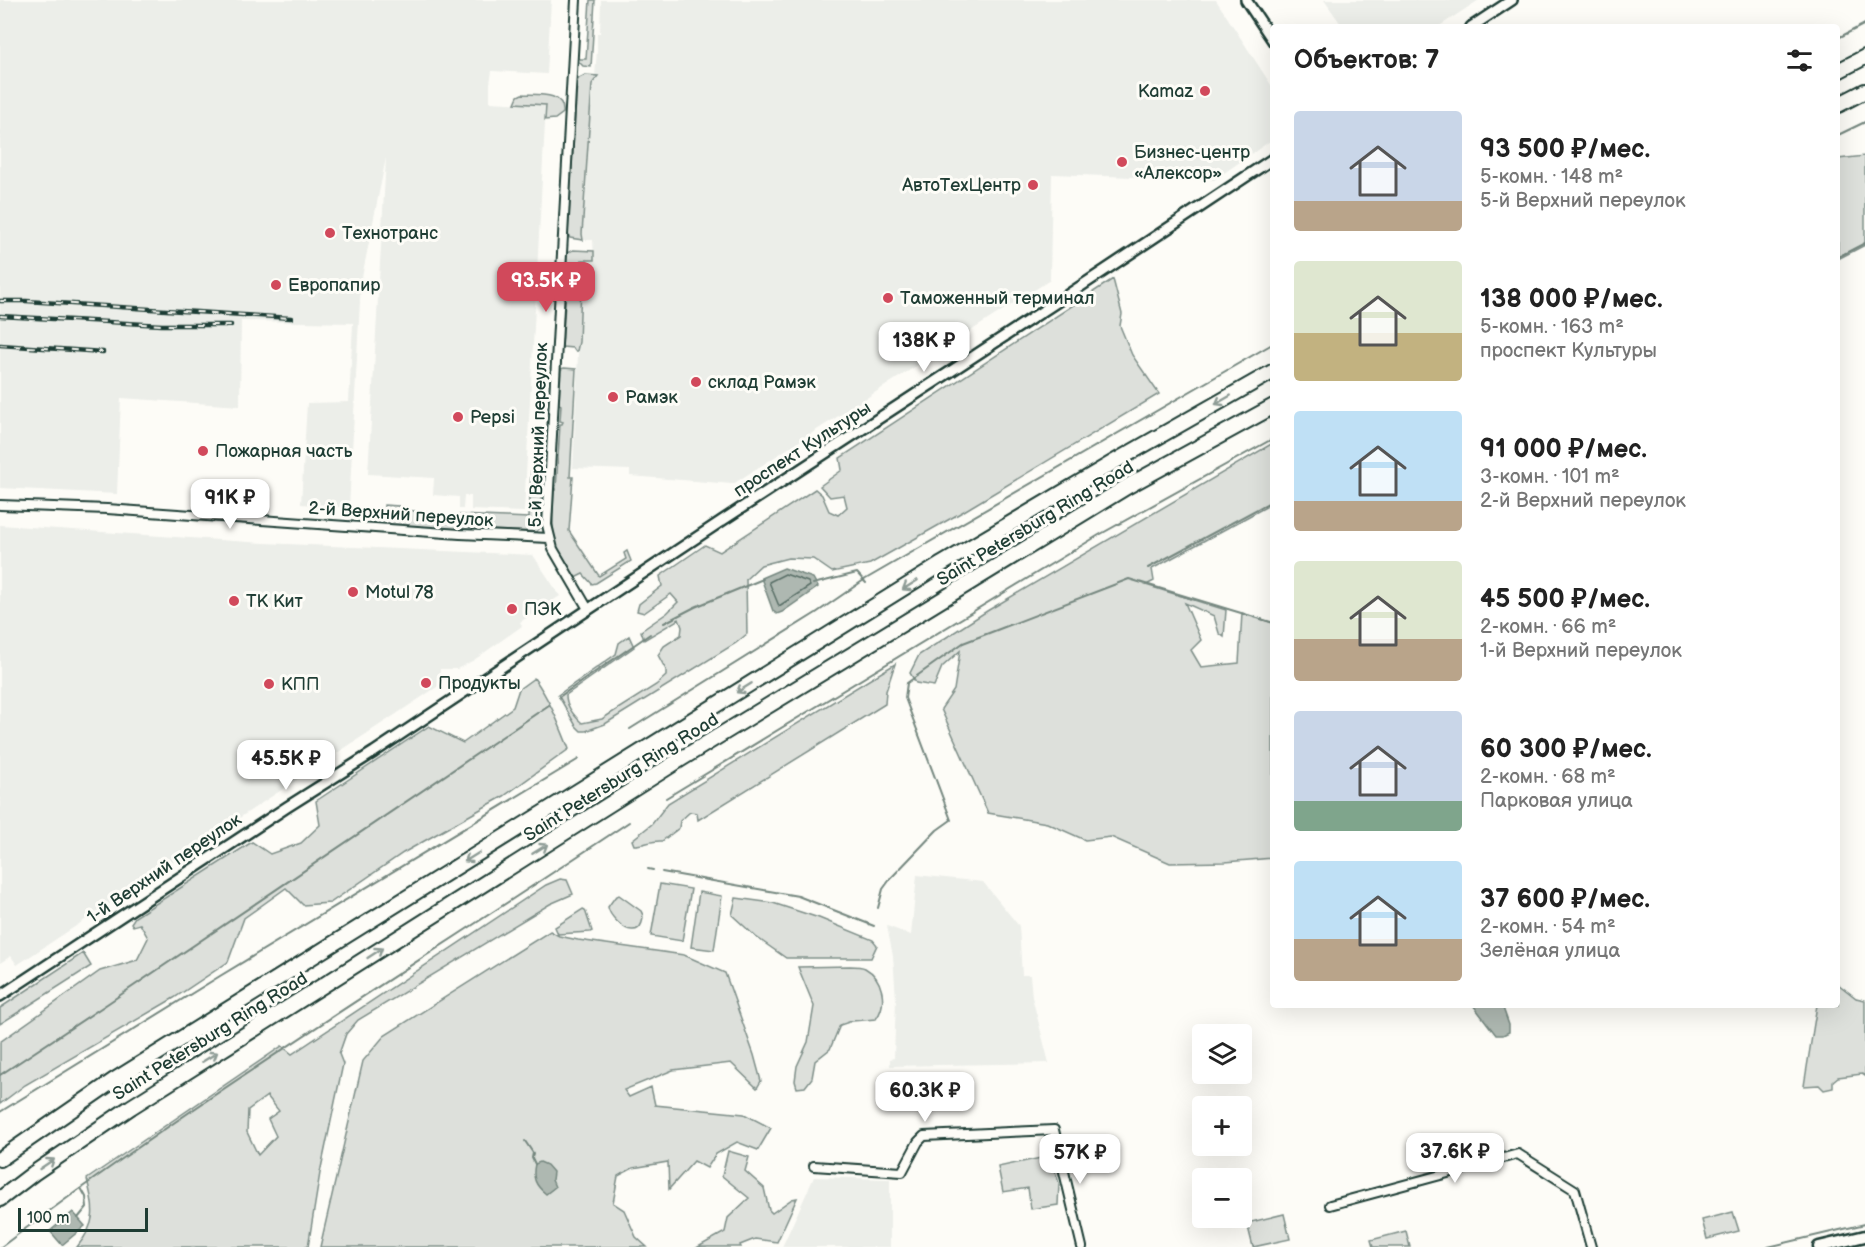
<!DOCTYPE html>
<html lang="ru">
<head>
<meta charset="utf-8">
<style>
  :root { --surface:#fff; --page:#f2f2f2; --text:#222; --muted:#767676; --accent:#d1495b }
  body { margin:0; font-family:"Balsamiq Sans",sans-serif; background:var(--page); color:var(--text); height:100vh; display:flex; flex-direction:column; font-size:22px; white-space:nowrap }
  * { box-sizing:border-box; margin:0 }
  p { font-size:20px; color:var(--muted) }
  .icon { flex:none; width:33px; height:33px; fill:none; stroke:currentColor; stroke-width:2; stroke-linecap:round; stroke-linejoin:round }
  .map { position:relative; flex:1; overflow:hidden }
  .drawer { position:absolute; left:1270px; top:24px; width:570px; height:984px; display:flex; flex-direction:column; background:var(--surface); border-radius:6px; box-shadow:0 6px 24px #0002 }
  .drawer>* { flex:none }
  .fabs { position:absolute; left:1192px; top:1024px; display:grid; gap:12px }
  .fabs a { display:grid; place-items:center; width:60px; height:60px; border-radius:6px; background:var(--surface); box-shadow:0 6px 24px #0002; font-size:30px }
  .scale { position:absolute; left:18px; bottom:15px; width:130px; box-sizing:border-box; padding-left:6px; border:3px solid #1f3d34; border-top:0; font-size:16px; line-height:21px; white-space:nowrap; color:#1f3d34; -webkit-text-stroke:4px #fdfcf7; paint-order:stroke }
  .price { position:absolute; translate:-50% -51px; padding:0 14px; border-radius:12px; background:#fff; color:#222; font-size:20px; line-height:39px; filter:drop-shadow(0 2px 3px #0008) }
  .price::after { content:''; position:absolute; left:50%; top:36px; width:18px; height:14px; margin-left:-9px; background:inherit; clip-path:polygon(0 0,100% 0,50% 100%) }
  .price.selected { background:var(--accent); color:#fff }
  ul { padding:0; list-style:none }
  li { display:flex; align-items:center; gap:18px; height:150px; padding:0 24px }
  li span { display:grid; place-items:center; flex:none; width:168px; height:120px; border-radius:6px; color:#555 }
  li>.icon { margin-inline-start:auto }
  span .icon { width:72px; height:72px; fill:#fffc; stroke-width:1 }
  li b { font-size:26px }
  h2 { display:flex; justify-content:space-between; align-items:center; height:72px; padding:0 24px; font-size:26px }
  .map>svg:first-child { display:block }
</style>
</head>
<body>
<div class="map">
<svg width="1865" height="1247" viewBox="0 0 1865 1247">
  <rect width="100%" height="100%" fill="#fdfcf7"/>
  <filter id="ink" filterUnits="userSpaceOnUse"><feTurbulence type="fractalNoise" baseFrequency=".0167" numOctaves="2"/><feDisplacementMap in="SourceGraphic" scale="12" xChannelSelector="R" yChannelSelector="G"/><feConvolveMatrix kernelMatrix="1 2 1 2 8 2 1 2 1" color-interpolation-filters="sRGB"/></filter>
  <g filter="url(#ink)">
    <path fill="#eceee9" d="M 0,0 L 551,0 L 547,74 L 492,71 L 490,84 L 490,102 L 546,105 L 524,512 L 471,510 L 471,496 L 464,496 L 463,509 L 459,509 L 459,497 L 433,495 L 434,478 L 368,474 L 386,158 L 361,282 L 349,508 L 301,504 L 307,403 L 349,402 L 353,323 L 241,321 L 240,406 L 121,398 L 117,494 L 0,488 Z
      M 601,0 L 1216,0 L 1273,88 L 1273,139 L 1214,180 L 1052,174 L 1050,280 L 733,484 L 630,476 L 630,470 L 573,468 L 581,285 L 586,285 L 587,281 L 586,278 L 581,277 L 582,259 L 594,260 L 593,240 L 583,240 L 582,234 L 592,84 L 598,77 L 595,76 L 597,50 L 597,33 L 600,33 Z
      M 1324,0 L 1479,0 L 1438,27 L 1343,27 Z
      M 0,525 L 264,543 L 533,555 L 560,596 L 520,622 L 522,626 L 474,660 L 457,669 L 440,669 L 440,685 L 17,965 L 11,956 L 0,963 Z
      M 917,875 L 983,882 L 1019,926 L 1022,975 L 1030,975 L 1032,997 L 1049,1063 L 890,1066 L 890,1059 L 894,1058 L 896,999 L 893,956 L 887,926 L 911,935 Z
      M 814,1177 L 890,1179 L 890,1247 L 782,1247 Z"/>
    <path fill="#dde0db" stroke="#7e8e88" stroke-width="1.5" fill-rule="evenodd" d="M 590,0 L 595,0 L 591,67 L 583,66 L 579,62 L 579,59 L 586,59 Z
      M 585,75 L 598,76 L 592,84 L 582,234 L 583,240 L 570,238 L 568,234 L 577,81 L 579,78 Z
      M 522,94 C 536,95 565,91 563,113 L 555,119 L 545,120 L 546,105 L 515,103 L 518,96 Z
      M 1865,156 L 1865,245 L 1838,259 L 1838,159 Z
      M 573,250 L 594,251 L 594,260 L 582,260 L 581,277 L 571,277 L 566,272 L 567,253 Z
      M 1113,279 L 1122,314 L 1120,326 L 1132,355 L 1159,394 L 964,511 L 870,564 L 832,572 L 813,559 L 788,558 L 761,565 L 746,579 L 747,634 L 736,643 L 605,724 L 586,731 L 581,731 L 576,726 L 558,695 L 616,654 L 619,643 L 629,636 L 634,647 L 566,695 C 566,706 573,715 582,723 L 602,719 L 656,685 L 666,676 L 666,670 L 658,655 L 664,646 L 681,635 L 682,627 L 679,619 L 644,640 L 641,631 L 667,613 L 678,602 L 671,594 L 644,613 L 637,611 L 639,604 L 662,586 L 660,576 L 705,545 L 720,552 L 815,489 L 822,495 L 829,511 L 838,515 L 847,507 L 844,495 L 830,497 L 820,486 L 842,470 L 840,458 Z
      M 573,285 L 581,285 L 579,342 L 577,351 L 575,351 L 573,348 L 562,347 L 566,289 Z
      M 564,368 L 576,369 L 570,477 L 573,477 L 569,531 L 599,576 L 626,559 L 624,553 L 627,551 L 631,561 L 596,583 L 592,584 L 583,574 L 575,578 C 570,570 564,562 560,553 C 550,533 553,511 554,490 L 556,490 L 560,424 L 562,424 L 563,422 L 560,421 L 561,405 L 559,404 L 561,369 Z
      M 1273,443 L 1273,503 L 1152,569 L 1154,581 L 1146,585 L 1226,610 L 1224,637 L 1219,633 L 1214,616 L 1185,603 L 1201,640 L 1191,650 L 1201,667 L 1239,663 L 1242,613 L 1273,623 L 1273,858 L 1225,862 L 1170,863 L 1111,837 L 1085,840 L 1047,823 L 988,813 L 941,709 L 954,690 L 960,651 L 942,667 L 934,686 L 916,683 L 910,673 L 919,655 L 987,611 Z
      M 531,471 L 536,473 L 541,480 L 541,527 L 536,532 L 392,526 L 384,518 L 384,505 L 399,506 L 399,510 L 432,512 L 433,515 L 458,517 L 458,515 L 529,518 Z
      M 895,664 L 886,691 L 885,704 L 698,820 L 697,813 L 690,812 L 680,821 L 679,828 L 662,841 C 652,840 644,845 634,845 L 632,840 L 652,824 L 668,803 Z
      M 534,678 C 550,700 559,724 569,749 L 504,796 L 403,853 L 330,903 L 303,905 L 286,888 L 244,918 L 228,962 L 174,998 L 25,1085 L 0,1104 L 0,1042 L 100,971 L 137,960 L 148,938 L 140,924 L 133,926 L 131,923 L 135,917 L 252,842 L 270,854 L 301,843 L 320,825 L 316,801 L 429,726 L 463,743 L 513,707 L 519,689 Z
      M 560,879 L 567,880 L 573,894 L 550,904 L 358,1020 L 346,1034 L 339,1054 L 343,1064 L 320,1173 L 308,1247 L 77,1247 C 98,1222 94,1209 87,1179 L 282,1046 L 292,1054 L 546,885 ZM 267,1096 L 279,1111 L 268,1119 L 276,1136 L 258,1155 L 247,1132 L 248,1110 Z
      M 660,884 L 691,889 L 682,941 L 651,936 Z
      M 699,892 L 722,896 L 714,950 L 691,947 Z
      M 619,895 L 641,911 C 645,917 642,931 632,930 C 623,930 609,915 608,907 L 615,897 Z
      M 736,898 L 773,903 L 819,918 L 873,940 L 877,945 L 871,958 L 786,958 L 756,937 L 732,915 Z
      M 583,909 L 585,910 L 592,931 L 590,932 L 558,934 L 555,927 Z
      M 550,931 L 559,936 L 578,940 L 684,955 L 725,973 L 754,1055 L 761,1081 L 757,1088 L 731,1063 L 673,1070 L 624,1090 L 629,1097 L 651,1087 L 655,1105 L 744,1114 L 771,1128 L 758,1150 L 737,1142 L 716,1154 L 707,1168 L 694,1161 L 669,1189 L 668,1162 L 633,1168 L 618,1176 L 613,1203 L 624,1210 L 636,1237 L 647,1247 L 320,1247 L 363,1061 L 384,1036 Z
      M 83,953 L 91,966 L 0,1024 L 0,1008 Z
      M 850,966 C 855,966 861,966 865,968 C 883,978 888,1003 876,1019 L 852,1021 L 840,1025 L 830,1049 L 815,1061 L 812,1078 L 805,1087 L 797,1088 L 795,1081 L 797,1066 L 808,1042 L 814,1006 L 798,967 Z
      M 1838,984 L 1856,998 L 1865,1000 L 1865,1076 L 1862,1074 L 1838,1077 L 1833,1081 L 1833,1088 L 1824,1090 L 1819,1085 L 1804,1086 L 1817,1005 L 1838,1005 Z
      M 728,1151 L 749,1157 L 745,1171 L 764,1188 L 769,1210 L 772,1213 L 792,1199 L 797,1198 L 777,1242 L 755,1239 L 740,1245 L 741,1247 L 698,1247 L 725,1232 L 728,1218 L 749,1198 L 722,1176 Z
      M 1050,1156 L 1059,1183 L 1058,1205 L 1031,1209 L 1028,1188 L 1003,1192 L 998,1167 Z
      M 1733,1212 L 1739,1231 L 1707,1239 L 1702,1220 Z
      M 1284,1214 L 1290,1239 L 1253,1247 L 1247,1223 Z
      M 1406,1231 L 1410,1247 L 1373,1247 L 1371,1240 Z"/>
    <path fill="#aeb8b1" stroke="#75877f" stroke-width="1.5" d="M 784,568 L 813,578 L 818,587 L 782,612 L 777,614 L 773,611 L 761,578 Z
      M 1473,1005 L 1502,1005 L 1509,1025 L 1509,1032 L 1503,1035 L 1496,1035 Z
      M 540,1162 L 547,1165 L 553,1172 L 552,1180 L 555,1187 L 546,1194 C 535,1185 532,1178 535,1164 Z
      M 73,1212 L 85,1226 L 62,1245 L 50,1231 Z"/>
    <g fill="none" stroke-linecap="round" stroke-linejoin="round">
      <path stroke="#586e66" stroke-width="1.5" d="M 785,574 L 808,582 L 810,586 L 779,606 L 769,582 Z"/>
      <path stroke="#75877f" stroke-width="2" d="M 1838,38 L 1865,24
        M 1838,135 L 1865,122
        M 1838,257 L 1865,243
        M 1148,568 L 1274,500
        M 813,584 L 857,573 L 866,583
        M 664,623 L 695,607 L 763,579
        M 559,697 L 650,634
        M 630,729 L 816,613 L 864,580 L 1274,343
        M 666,798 L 1099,535 L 1274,438
        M 648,869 L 653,870
        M 662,872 L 798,896 L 874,926
        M 878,908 L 883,889 L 891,878 L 937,830 L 951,820 L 905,698 L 907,683 L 963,643 L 1129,579 L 1274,623
        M 0,1075 L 107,1004 L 549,705
        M 0,1112 L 220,976 L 579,759
        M 525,1141 L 533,1153 L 532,1158 L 535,1164
        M 78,1218 L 87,1207 L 86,1197 L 81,1188
        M 1,1247 C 202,1095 419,963 629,822
        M 1768,1247 L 1865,1224"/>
      <defs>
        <path id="minor" d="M 576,0 L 547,525 L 553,549 L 588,609
          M 0,505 L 107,509 L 460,534 L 549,538
          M 814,1166 L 902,1172 L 918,1142 L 924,1136 L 1054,1130 L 1082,1247
          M 1330,1205 L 1518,1154 L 1575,1190 L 1591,1247"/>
        <path id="tertiary" d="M 1246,0 L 1274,42
          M 1471,27 L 1512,0
          M 0,996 L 287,807 L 374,752 L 723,520 L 1066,296 L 1274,158"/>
        <path id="secondary" d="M 1819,1247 L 1865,1236"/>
        <path id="motorway" d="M 1838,71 L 1865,57
          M 1838,105 L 1865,91
          M 0,1159 L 113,1081 L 942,564 L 1114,462 L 1274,371
          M 0,1199 L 34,1173 L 131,1107 L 681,759 L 1128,486 L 1274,406"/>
      </defs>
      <use href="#minor" stroke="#1f3d34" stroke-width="12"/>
      <use href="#tertiary" stroke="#1f3d34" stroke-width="14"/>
      <use href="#secondary" stroke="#1f3d34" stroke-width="15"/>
      <use href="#motorway" stroke="#1f3d34" stroke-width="18"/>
      <use href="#minor" stroke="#fdfcf7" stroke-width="8"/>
      <use href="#tertiary" stroke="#fdfcf7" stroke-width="9"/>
      <use href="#secondary" stroke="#fdfcf7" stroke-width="10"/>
      <use href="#motorway" stroke="#fdfcf7" stroke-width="14"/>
      <defs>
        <path id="rail" d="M 0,301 L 26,301 L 291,318
          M 0,316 L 162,325 L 231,325
          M 0,345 L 103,352"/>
      </defs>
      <use href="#rail" stroke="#1f3d34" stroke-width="4.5"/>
      <use href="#rail" stroke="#fdfcf7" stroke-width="2" stroke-dasharray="7" stroke-linecap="butt"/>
    </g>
    <defs><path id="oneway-shaft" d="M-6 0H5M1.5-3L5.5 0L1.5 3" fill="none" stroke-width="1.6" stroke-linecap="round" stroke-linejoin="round" transform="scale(1.5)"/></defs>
    <g stroke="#8e9c96">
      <use href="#oneway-shaft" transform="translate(1223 400) rotate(150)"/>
      <use href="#oneway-shaft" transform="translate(910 585) rotate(148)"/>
      <use href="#oneway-shaft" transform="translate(744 688) rotate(148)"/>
      <use href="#oneway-shaft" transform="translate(540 849) rotate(-32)"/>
      <use href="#oneway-shaft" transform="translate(472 857) rotate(148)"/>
      <use href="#oneway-shaft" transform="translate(375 953) rotate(-33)"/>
      <use href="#oneway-shaft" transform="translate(210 1057) rotate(-32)"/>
      <use href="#oneway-shaft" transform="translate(47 1164) rotate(-34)"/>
    </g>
  </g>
  <g fill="#d1495b" stroke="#fdfcf7" stroke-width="2">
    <circle cx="1205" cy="91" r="6"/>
    <circle cx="1122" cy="162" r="6"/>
    <circle cx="1033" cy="185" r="6"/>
    <circle cx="330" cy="233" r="6"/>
    <circle cx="276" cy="285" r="6"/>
    <circle cx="888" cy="298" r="6"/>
    <circle cx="696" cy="382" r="6"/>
    <circle cx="613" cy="397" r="6"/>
    <circle cx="458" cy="417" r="6"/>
    <circle cx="203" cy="451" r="6"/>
    <circle cx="353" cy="592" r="6"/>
    <circle cx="234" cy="601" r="6"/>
    <circle cx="512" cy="609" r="6"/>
    <circle cx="426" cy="683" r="6"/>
    <circle cx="269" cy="684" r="6"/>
  </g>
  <g text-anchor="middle" stroke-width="6" stroke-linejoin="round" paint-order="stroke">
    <g font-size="18" fill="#1f3d34" stroke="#fdfcf7" text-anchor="start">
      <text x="1193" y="97" text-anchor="end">Kamaz</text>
      <text x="1134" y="158">Бизнес-центр<tspan x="1134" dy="21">«Алексор»</tspan></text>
      <text x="1021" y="191" text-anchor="end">АвтоТехЦентр</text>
      <text x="342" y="239">Технотранс</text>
      <text x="288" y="291">Европапир</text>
      <text x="900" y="304">Таможенный терминал</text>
      <text x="708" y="388">склад Рамэк</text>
      <text x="625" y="403">Рамэк</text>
      <text x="470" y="423">Pepsi</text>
      <text x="215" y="457">Пожарная часть</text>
      <text x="365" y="598">Motul 78</text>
      <text x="246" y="607">ТК Кит</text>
      <text x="524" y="615">ПЭК</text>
      <text x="438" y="689">Продукты</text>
      <text x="281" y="690">КПП</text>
    </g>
    <g font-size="18" fill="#1f3d34" stroke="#fdfcf7">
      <text transform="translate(538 435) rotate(-88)" y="6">5-й Верхний переулок</text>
      <text transform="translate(802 449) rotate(-33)" y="6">проспект Культуры</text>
      <text transform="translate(401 514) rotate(4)" y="6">2-й Верхний переулок</text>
      <text transform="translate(1035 523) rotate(-31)" y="6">Saint Petersburg Ring Road</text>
      <text transform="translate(621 777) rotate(-32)" y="6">Saint Petersburg Ring Road</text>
      <text transform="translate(164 868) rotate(-34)" y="6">1-й Верхний переулок</text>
      <text transform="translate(210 1036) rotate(-32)" y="6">Saint Petersburg Ring Road</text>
    </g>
  </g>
</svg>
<div class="fabs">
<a><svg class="icon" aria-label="layers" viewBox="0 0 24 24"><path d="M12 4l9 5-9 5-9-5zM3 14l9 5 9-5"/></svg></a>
<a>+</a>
<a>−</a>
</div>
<div class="scale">100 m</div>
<b class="price selected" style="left:546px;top:313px">93.5K ₽</b>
<b class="price" style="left:924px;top:373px">138K ₽</b>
<b class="price" style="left:230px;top:530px">91K ₽</b>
<b class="price" style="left:286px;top:791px">45.5K ₽</b>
<b class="price" style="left:925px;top:1123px">60.3K ₽</b>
<b class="price" style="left:1455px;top:1184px">37.6K ₽</b>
<b class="price" style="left:1080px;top:1185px">57K ₽</b>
<section class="drawer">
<h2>Объектов: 7<svg class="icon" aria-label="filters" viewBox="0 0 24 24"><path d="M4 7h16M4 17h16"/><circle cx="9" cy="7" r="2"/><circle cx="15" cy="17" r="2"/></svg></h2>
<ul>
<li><span style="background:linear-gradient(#c9d6e8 75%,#b9a48a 0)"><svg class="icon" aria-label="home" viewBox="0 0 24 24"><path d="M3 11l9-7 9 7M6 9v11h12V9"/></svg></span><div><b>93 500 ₽/мес.</b><p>5-комн. · 148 m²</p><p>5-й Верхний переулок</p></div></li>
<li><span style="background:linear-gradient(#dfe7d0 60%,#c2b280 0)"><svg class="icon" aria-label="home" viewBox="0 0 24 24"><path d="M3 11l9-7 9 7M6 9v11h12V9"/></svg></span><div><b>138 000 ₽/мес.</b><p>5-комн. · 163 m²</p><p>проспект Культуры</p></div></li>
<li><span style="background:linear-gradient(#bfe0f5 75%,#b9a48a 0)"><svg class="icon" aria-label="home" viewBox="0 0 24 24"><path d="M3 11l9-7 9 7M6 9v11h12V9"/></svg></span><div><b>91 000 ₽/мес.</b><p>3-комн. · 101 m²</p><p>2-й Верхний переулок</p></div></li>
<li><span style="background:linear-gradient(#dfe7d0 65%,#b9a48a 0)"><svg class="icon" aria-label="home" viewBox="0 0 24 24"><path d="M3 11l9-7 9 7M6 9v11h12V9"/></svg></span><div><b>45 500 ₽/мес.</b><p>2-комн. · 66 m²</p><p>1-й Верхний переулок</p></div></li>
<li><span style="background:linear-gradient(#c9d6e8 75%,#7fa58c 0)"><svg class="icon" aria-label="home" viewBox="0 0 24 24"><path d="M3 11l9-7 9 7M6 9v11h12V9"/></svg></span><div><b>60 300 ₽/мес.</b><p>2-комн. · 68 m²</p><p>Парковая улица</p></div></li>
<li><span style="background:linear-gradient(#bfe0f5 65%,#b9a48a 0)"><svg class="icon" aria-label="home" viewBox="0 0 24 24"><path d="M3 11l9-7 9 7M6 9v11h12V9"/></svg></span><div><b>37 600 ₽/мес.</b><p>2-комн. · 54 m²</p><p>Зелёная улица</p></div></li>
</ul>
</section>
</div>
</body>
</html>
